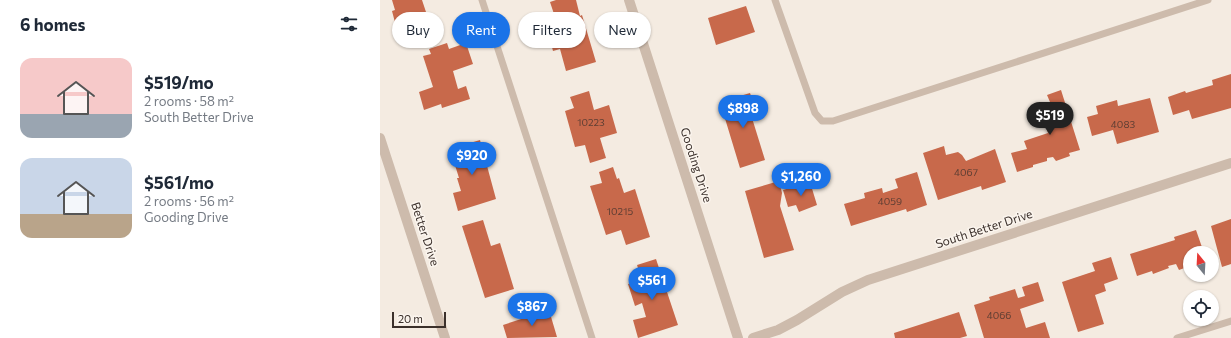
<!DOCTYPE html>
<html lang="en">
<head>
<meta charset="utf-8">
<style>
  :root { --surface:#fff; --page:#f6f6f7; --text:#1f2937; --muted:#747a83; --accent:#1a73e8 }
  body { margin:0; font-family:Commissioner,sans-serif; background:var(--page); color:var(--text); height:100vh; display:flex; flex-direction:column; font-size:15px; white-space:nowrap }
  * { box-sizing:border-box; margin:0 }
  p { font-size:13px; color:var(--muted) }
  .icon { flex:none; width:22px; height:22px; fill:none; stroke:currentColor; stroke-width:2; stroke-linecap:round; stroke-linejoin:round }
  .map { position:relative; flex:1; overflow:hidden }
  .drawer { display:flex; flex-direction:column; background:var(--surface); width:380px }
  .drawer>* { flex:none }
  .top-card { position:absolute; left:12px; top:12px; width:380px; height:36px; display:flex; gap:8px }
  .needle { width:26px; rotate:342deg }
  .tools { position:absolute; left:803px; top:246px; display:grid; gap:8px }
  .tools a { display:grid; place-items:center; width:36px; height:36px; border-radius:50%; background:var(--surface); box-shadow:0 1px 3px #0004; font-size:20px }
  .scale { position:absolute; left:12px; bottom:10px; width:54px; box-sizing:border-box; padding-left:4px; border:2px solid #3b302b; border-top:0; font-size:11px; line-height:14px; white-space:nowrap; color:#3b302b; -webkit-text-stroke:3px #fbf5ee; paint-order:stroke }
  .price { position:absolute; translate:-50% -34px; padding:0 9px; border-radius:14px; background:var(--accent); color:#fff; font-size:13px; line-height:26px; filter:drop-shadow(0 1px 2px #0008) }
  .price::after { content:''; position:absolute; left:50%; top:24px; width:12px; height:9px; margin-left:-6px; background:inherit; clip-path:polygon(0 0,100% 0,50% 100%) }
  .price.on { background:#222; color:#fff }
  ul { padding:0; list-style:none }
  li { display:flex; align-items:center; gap:12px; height:100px; padding:0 20px }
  li span { display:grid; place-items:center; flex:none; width:112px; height:80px; border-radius:12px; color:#555 }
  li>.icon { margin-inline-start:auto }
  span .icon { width:48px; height:48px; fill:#fffc; stroke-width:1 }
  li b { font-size:17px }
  h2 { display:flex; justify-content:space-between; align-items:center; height:48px; padding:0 20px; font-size:17px }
  .chip { padding:0 14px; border-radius:18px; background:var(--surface); box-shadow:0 1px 3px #0004; font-size:14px; line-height:36px }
  .chip.on { background:var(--accent); color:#fff }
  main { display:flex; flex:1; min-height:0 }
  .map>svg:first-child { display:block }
</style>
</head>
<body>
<main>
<section class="drawer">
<h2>6 homes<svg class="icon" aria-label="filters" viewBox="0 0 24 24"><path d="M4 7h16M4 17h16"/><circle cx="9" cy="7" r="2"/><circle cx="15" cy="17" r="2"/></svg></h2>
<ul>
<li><span style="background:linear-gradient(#f6c9c9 70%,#9aa5b1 0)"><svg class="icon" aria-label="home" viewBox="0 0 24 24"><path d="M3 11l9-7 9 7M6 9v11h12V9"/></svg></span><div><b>$519/mo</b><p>2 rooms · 58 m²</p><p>South Better Drive</p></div></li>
<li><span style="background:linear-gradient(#c9d6e8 70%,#b9a48a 0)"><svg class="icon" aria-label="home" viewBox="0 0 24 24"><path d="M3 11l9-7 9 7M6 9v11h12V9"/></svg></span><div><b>$561/mo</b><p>2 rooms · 56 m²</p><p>Gooding Drive</p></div></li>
</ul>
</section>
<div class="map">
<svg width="851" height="338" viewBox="0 0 851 338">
  <rect width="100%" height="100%" fill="#f4ebe1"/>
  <path fill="#c8694b" d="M 12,0 L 42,0 L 50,24 L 18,34 L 12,11 L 15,10 Z
    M 176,0 L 196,0 L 200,16 L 202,15 L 216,62 L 186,71 L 180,49 L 173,51 L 167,28 L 172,27 L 169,18 L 175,17 L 170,2 Z
    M 366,6 L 375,32 L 336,45 L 328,18 Z
    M 67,43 L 69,49 L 86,43 L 93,64 L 73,71 L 78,89 L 86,86 L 90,99 L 62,108 L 61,104 L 44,110 L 39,92 L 53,87 L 43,56 L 51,54 L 49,49 Z
    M 851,74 L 851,108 L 812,119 L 809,110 L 793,115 L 788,97 L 805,91 L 806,93 L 833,85 L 832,80 Z
    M 681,90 L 700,150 L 689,153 L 690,156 L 676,161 L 673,157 L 667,158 L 667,161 L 653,165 L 653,167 L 637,172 L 631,153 L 647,149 L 644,141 L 668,133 L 659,105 L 670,102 L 667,95 Z
    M 209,91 L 214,110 L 229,105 L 237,133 L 220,138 L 226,158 L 210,163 L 205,145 L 195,147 L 185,111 L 194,108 L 190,97 Z
    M 370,93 L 378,116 L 372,118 L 385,160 L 360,168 L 340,102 Z
    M 770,98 L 779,132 L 737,144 L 733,130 L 712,136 L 707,117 L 718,114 L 716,106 L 737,100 L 738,106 Z
    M 100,140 L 116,199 L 78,211 L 73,193 L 81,191 L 77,178 L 79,178 L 70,149 Z
    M 564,146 L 566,155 L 578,152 L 582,155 L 586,161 L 615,149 L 626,182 L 602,190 L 601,186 L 558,200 L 543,153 Z
    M 233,167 L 237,179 L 239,178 L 244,193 L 255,189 L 270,237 L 246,245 L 241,230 L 226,235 L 210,186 L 222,183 L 219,172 Z
    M 537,172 L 547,205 L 527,212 L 526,209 L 471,226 L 464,204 L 485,198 L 484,193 L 502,188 L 503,193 L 518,188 L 515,179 Z
    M 399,181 L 402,193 L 400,206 L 414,250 L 384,258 L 365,191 Z
    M 430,182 L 437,205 L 419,212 L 416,205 L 408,207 L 403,190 Z
    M 851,219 L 851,264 L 842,267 L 831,226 Z
    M 103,220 L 111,246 L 120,243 L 134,289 L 105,298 L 82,226 Z
    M 816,230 L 824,253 L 810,253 L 810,266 L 799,270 L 796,264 L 788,266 L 789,268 L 773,274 L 772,271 L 757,276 L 750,254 L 795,240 L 794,237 Z
    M 731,257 L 738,279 L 724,284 L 726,291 L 715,295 L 724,324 L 698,332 L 682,282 L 715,271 L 712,263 Z
    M 276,259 L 298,325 L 258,338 L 253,320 L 266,317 L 262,303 L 255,306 L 248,284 L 262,280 L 257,265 Z
    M 658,282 L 664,301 L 640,309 L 646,328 L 665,322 L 670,338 L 604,338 L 594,305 L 610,300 L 609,297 L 635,289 L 638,298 L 645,296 L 642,287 Z
    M 169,310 L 177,337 L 127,338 L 123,325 Z
    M 579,312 L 587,336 L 580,338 L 515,338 L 514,333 Z"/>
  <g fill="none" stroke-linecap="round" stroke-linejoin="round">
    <path stroke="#cdbbac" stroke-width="7" d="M 102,0 L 212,338
      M 395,0 L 435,113 L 442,121 L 453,121 L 828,0
      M 797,338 L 851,321"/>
    <path stroke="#cdbbac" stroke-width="10" d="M 249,0 L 358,338
      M 0,138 L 65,338
      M 373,338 L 398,330 L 417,320 L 462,292 L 488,280 L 851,163"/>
  </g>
  <g text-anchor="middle" stroke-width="3" stroke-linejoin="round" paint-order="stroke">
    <g font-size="10" fill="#5e3e33">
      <text x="211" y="126">10223</text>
      <text x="743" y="128">4083</text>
      <text x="586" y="176">4067</text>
      <text x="510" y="205">4059</text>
      <text x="240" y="215">10215</text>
      <text x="619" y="319">4066</text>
    </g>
    <g font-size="12" fill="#3b302b" stroke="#fbf5ee">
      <text transform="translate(316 165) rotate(72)" y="4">Gooding Drive</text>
      <text transform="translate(604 229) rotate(-18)" y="4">South Better Drive</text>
      <text transform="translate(45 234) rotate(72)" y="4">Better Drive</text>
    </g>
  </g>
</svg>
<div class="tools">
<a><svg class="needle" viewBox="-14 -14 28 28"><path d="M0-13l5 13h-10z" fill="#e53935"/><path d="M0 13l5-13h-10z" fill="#747a83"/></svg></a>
<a><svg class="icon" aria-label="locate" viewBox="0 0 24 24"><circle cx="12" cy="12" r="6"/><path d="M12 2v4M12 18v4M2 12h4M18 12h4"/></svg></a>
</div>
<div class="scale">20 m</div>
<b class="price" style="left:363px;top:129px">$898</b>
<b class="price on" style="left:670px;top:136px">$519</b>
<b class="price" style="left:92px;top:176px">$920</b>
<b class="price" style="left:421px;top:197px">$1,260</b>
<b class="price" style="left:272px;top:301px">$561</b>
<b class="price" style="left:152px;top:327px">$867</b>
<div class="top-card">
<a class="chip">Buy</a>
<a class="chip on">Rent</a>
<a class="chip">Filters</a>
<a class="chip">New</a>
</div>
</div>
</main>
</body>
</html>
